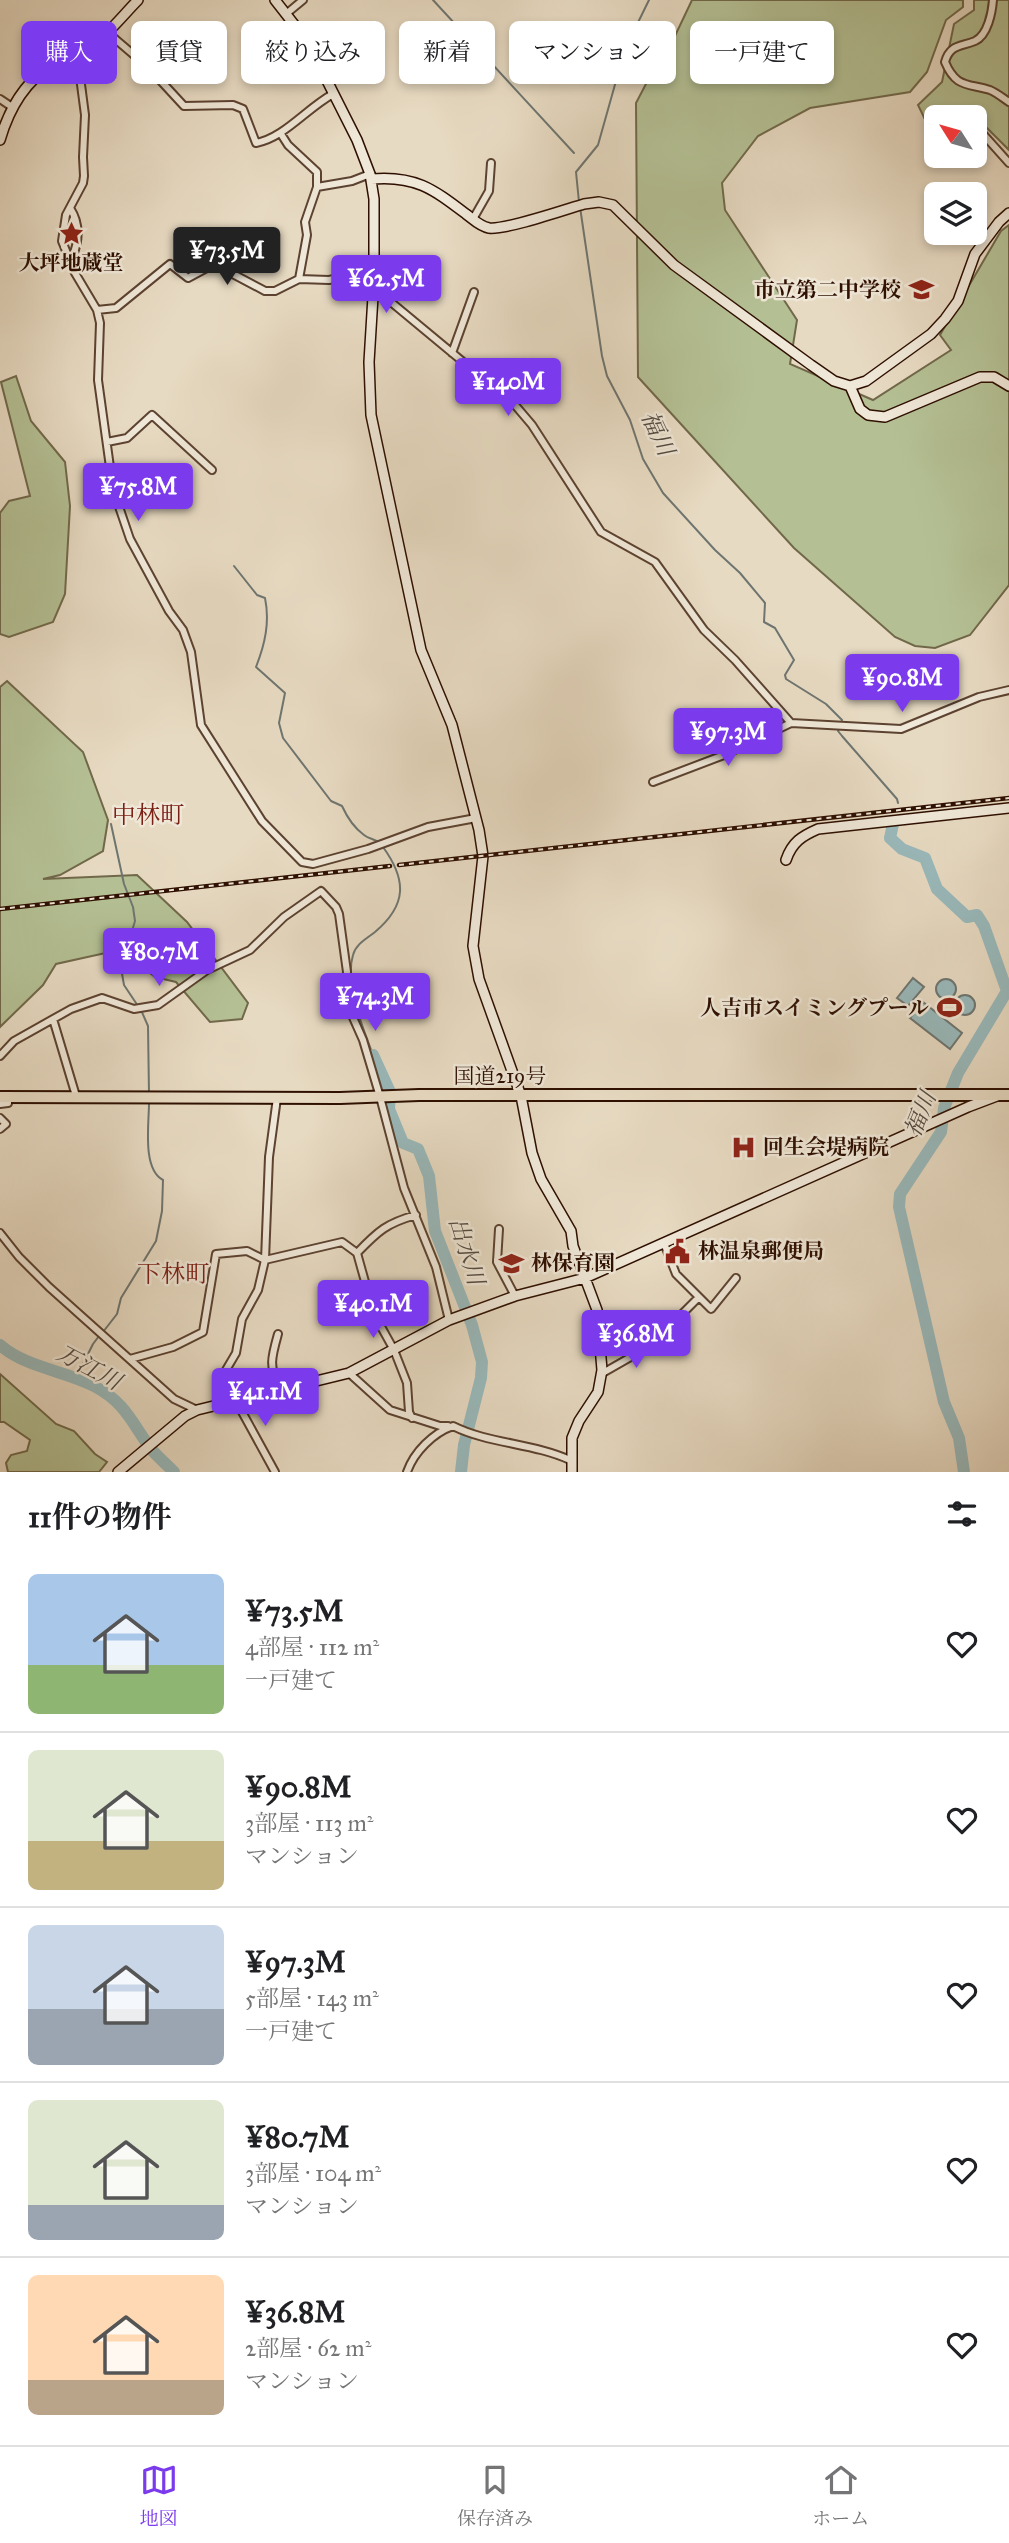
<!DOCTYPE html>
<html lang="ja">
<head>
<meta charset="utf-8">
<style>
  :root { --surface:#fff; --page:#f6f6f6; --text:#202124; --muted:#757577; --line:#e0e0e0; --accent:#7c3aed }
  body { margin:0; font-family:"IM FELL Great Primer","Noto Serif JP",serif; background:var(--page); color:var(--text); height:100vh; display:flex; flex-direction:column; font-size:26px; white-space:nowrap }
  * { box-sizing:border-box; margin:0 }
  p { font-size:23px; color:var(--muted) }
  .icon { flex:none; width:38px; height:38px; fill:none; stroke:currentColor; stroke-width:2; stroke-linecap:round; stroke-linejoin:round }
  .map { position:relative; height:1472px; overflow:hidden }
  .drawer { display:flex; flex-direction:column; background:var(--surface); flex:1 }
  .drawer>* { flex:none }
  .banner { position:absolute; left:21px; top:21px; width:968px; height:63px; display:flex; gap:14px }
  .needle { width:46px; rotate:307deg }
  .buttons { position:absolute; left:924px; top:105px; display:grid; gap:14px }
  .buttons a { display:grid; place-items:center; width:63px; height:63px; border-radius:10px; background:var(--surface); box-shadow:0 4px 10px #0003; font-size:35px }
  .price { position:absolute; translate:-50% -60px; padding:0 16px; border-radius:7px; background:var(--accent); color:#fff; font-size:23px; line-height:46px; filter:drop-shadow(0 2px 4px #0008) }
  .price::after { content:''; position:absolute; left:50%; top:42px; width:21px; height:16px; margin-left:-10px; background:inherit; clip-path:polygon(0 0,100% 0,50% 100%) }
  .price.on { background:#222; color:#fff }
  ul { padding:0; list-style:none }
  li { display:flex; align-items:center; gap:21px; height:175px; padding:0 28px }
  li+li { border-top:2px solid var(--line) }
  li span { display:grid; place-items:center; flex:none; width:196px; height:140px; border-radius:10px; color:#555 }
  li>.icon { margin-inline-start:auto }
  span .icon { width:84px; height:84px; fill:#fffc; stroke-width:1 }
  li b { font-size:30px }
  h2 { display:flex; justify-content:space-between; align-items:center; height:84px; padding:0 28px; font-size:30px }
  .pill { padding:0 24px; border-radius:10px; background:var(--surface); box-shadow:0 4px 10px #0003; font-size:24px; line-height:63px }
  .pill.on { background:var(--accent); color:#fff }
  .menu { display:flex; justify-content:space-around; align-items:center; height:98px; border-top:2px solid var(--line); background:var(--surface); font-size:19px; color:var(--muted) }
  .menu a { display:grid; justify-items:center; gap:4px }
  .menu .on { color:var(--accent) }
  .map>svg:first-child { display:block }
</style>
</head>
<body>
<div class="map">
<svg width="1009" height="1472" viewBox="0 0 1009 1472">
  <rect width="100%" height="100%" fill="#e7dac2"/>
  <filter id="stains"><feTurbulence type="fractalNoise" baseFrequency=".00286" numOctaves="4"/><feColorMatrix values="0 0 0 0 .2 0 0 0 0 .09 0 0 0 0 .02 0 0 0 .5 -.17"/></filter>
  <radialGradient id="worn" r=".72"><stop offset=".6" stop-color="#630" stop-opacity="0"/><stop offset="1" stop-color="#630" stop-opacity=".3"/></radialGradient>
  <path fill="#b4c094" stroke="#71684a" stroke-width="2" d="M 692,0 L 963,0 L 963,7 L 946,20 L 927,72 L 910,92 L 810,108 L 758,136 L 722,183 L 725,210 L 797,320 L 790,364 L 873,400 L 951,350 L 940,335 L 1001,231 L 1009,225 L 1009,585 L 970,635 L 935,648 L 915,646 L 895,637 L 794,548 L 638,377 L 636,103 L 658,61 L 674,38 Z
    M 974,0 L 1009,0 L 1009,150 L 975,116 L 936,117 L 936,142 L 918,105 L 942,82 L 954,24 L 974,10 Z
    M 16,376 L 31,421 L 65,462 L 70,506 L 65,594 L 53,622 L 9,637 L 0,634 L 0,513 L 9,501 L 30,496 L 1,382 Z
    M 7,681 L 83,752 L 108,820 L 103,851 L 60,875 L 43,879 L 137,875 L 187,922 L 248,1003 L 242,1019 L 210,1022 L 176,982 L 155,977 L 132,958 L 110,952 L 56,964 L 43,985 L 0,1027 L 0,687 Z
    M 0,1374 L 56,1424 L 74,1431 L 95,1454 L 107,1462 L 99,1472 L 8,1472 L 6,1463 L 11,1455 L 27,1451 L 30,1440 L 4,1422 L 0,1422 Z"/>
  <path fill="#99b9bb" stroke="#6e7570" stroke-width="2" d="M 913,978 L 924,987 L 908,1006 L 897,998 Z
    M936 989a10 10 0 1 1 20 0a10 10 0 1 1-20 0Z
    M955 1005a10 10 0 1 1 20 0a10 10 0 1 1-20 0Z
    M 923,1002 L 962,1033 L 950,1049 L 910,1018 Z"/>
  <g fill="none" stroke-linecap="round" stroke-linejoin="round">
    <path stroke="#6e7570" stroke-width="2" d="M 433,0 L 574,153
      M 579,202 L 576,172 L 598,145 L 625,49 L 649,0
      M 580,207 L 602,356 L 607,376 L 630,420 L 643,459 L 663,493 L 715,550 L 740,573 L 765,603 L 764,622 L 775,628 L 794,660 L 785,675 L 786,679 L 826,704 L 842,720 L 841,723
      M 234,566 L 257,595 L 265,598 C 270,622 265,644 256,667 L 285,693 L 279,723 L 283,738 L 331,801 L 342,806 C 347,817 353,827 364,835 C 369,839 375,839 380,843
      M 839,728 L 838,731 L 842,736 L 897,799 L 898,803
      M 111,824 L 124,884 L 133,907 L 135,921 L 121,968 L 124,985 L 138,1006
      M 141,1010 L 148,1026 L 149,1094
      M 373,1055 C 363,1027 344,985 353,955 C 356,944 366,939 375,932 C 407,905 407,880 383,847
      M 103,1332 L 117,1314 L 121,1298 L 156,1241 L 162,1211 L 163,1180 C 142,1169 149,1124 149,1103
      M 76,1378 L 93,1344 L 99,1336"/>
    <path stroke="#99b9bb" stroke-width="12" d="M 893,824 L 890,838 L 902,849 L 925,858 L 937,889 L 967,917 L 977,915 L 984,926 L 1007,991 L 958,1073 L 944,1108 L 941,1132 L 900,1194 L 899,1207 L 944,1402 L 959,1438 L 964,1472
      M 373,1055 L 390,1092 L 389,1109 L 403,1143 L 418,1149 L 429,1176 L 435,1231 L 472,1325 L 482,1362 L 481,1378 L 464,1445 L 461,1472
      M 0,1345 C 27,1368 63,1370 94,1386 C 125,1402 132,1423 151,1449 C 158,1457 166,1464 174,1472"/>
    <defs>
      <path id="street" d="M 993,0 C 992,12 988,35 975,41 C 961,47 950,44 945,62 C 956,88 967,83 990,90 C 997,93 1003,98 1009,102
        M 286,14 L 303,0
        M 107,32 L 148,67 L 184,106 L 233,105 L 243,109 L 256,143 C 284,138 307,108 333,94
        M 77,54 L 85,115 L 83,157 L 84,176 L 83,183 L 66,215 L 62,241 L 75,273 L 97,310 L 100,323 L 98,380 L 113,489 L 130,539 L 169,611 L 183,630 L 191,652 L 201,725 L 262,821 L 302,862 L 313,864 L 368,849 L 428,827 L 476,818
        M 0,99 L 12,107
        M 933,118 L 936,124
        M 975,125 L 1009,163
        M 281,134 L 288,145 L 317,172 L 317,187 L 305,222 L 307,235 L 299,279
        M 317,187 L 352,181 L 370,174
        M 473,219 L 489,191 L 491,163
        M 70,262 C 79,244 81,225 70,208
        M 374,288 L 515,405 L 532,425 L 601,532 L 655,562 L 704,630 L 735,660 L 791,723
        M 97,310 L 116,308 L 170,264 L 188,278 L 214,264 L 265,291 L 275,291 L 299,279 L 329,280 L 349,276 L 374,280
        M 452,353 L 474,292
        M 107,442 L 127,438 L 152,415 L 212,470
        M 653,782 L 724,755 L 791,723 L 901,729 L 979,697 L 1009,690
        M 53,1019 L 76,1096
        M 0,1056 L 14,1041 L 71,1009 L 102,998 L 134,1009 L 158,1005 L 207,970 L 250,950 L 284,917 L 321,891 L 336,907 L 339,914 L 347,972 L 345,990 L 347,1004 L 363,1040 L 380,1097 L 404,1188 L 436,1267 L 449,1320
        M 0,1104 L 8,1103 L 8,1097
        M 0,1118 L 6,1124 L 0,1129
        M 499,1229 L 497,1262 L 515,1296
        M 0,1233 L 19,1257 L 49,1287 L 174,1399 L 197,1410
        M 664,1243 L 676,1274 L 711,1309 L 736,1278
        M 357,1253 L 374,1314 L 394,1350 L 407,1383 L 409,1412 L 412,1418
        M 669,1327 L 698,1298
        M 278,1334 C 271,1359 269,1365 279,1389
        M 130,1359 L 173,1347 L 203,1332 L 216,1254 L 247,1251 L 265,1260 L 342,1242 L 357,1253 C 378,1231 387,1223 416,1215
        M 349,1373 L 390,1410 L 440,1426 L 448,1426
        M 601,1374 L 657,1342
        M 275,1472 L 235,1399 L 226,1370 L 236,1353 L 242,1319 L 258,1290 L 265,1260 L 269,1157 L 277,1098
        M 407,1472 C 414,1452 433,1433 453,1426 C 489,1444 533,1443 570,1460"/>
      <path id="secondary" d="M 275,0 L 307,41 L 357,140 L 370,174 L 374,199 L 374,280 L 369,362 L 371,415 L 421,650 L 452,725 L 479,830 L 483,856 L 473,946 L 479,979 L 521,1096 L 532,1153 L 541,1179 L 571,1231 L 573,1246 L 597,1310 L 602,1370 L 598,1392 L 579,1421 L 572,1438 L 572,1472
        M 0,140 C 9,109 24,82 52,65 C 65,58 79,54 91,46 C 109,34 123,15 138,0
        M 371,179 C 415,175 433,189 466,214 C 473,219 479,226 489,228 C 506,230 564,210 584,204 L 599,202 L 613,205 L 674,265 L 811,365 L 834,381 L 850,386 L 866,381 L 931,334 L 945,319 L 958,301 L 975,254 L 999,222 L 1009,213
        M 850,386 L 860,409 L 868,415 L 885,417 L 980,377 L 994,377 L 1009,386
        M 786,860 C 792,842 802,836 818,829 L 1009,808
        M 118,1472 L 185,1416 L 197,1410 L 349,1373 L 449,1320 L 515,1296 L 585,1278 L 968,1107 L 997,1096"/>
      <path id="highway" d="M 0,1097 L 340,1098 L 419,1095 L 1009,1095"/>
    </defs>
    <use href="#street" stroke="#5c4230" stroke-width="10"/>
    <use href="#secondary" stroke="#2e0f00" stroke-width="12"/>
    <use href="#highway" stroke="#2e0f00" stroke-width="14"/>
    <use href="#street" stroke="#efe7d7" stroke-width="6"/>
    <use href="#secondary" stroke="#efe7d7" stroke-width="9"/>
    <use href="#highway" stroke="#e7dac2" stroke-width="10"/>
    <defs>
      <path id="rail" d="M 399,865 L 1009,798
        M 0,909 L 390,866"/>
    </defs>
    <use href="#rail" stroke="#2e0f00" stroke-width="4.5"/>
    <use href="#rail" stroke="#efe7d7" stroke-width="2" stroke-dasharray="5" stroke-linecap="butt"/>
  </g>
  <defs>
    <symbol id="sight-bare" viewBox="-9 -9 18 18"><path d="M0-6L1.8-2.2L6-1.7L2.9 1.2L3.7 5.4L0 3.3L-3.7 5.4L-2.9 1.2L-6-1.7L-1.8-2.2Z" fill="#8f2418" stroke="#efe7d7" stroke-width="2.5" paint-order="stroke"/></symbol>
    <symbol id="school-bare" viewBox="-9 -9 18 18"><path d="M0-5L7-2L0 1L-7-2ZM-4 1L0 2.5L4 1V4Q0 6-4 4Z" fill="#8f2418" stroke="#efe7d7" stroke-width="2.5" paint-order="stroke"/></symbol>
    <symbol id="stadium-bare" viewBox="-9 -9 18 18"><path d="M0-5a6.5 5 0 1 0 0 10a6.5 5 0 1 0 0-10ZM-3.5-1.8h7v3.6h-7Z" fill="#8f2418" stroke="#efe7d7" stroke-width="2.5" paint-order="stroke"/></symbol>
    <symbol id="hospital-bare" viewBox="-9 -9 18 18"><path d="M-5-5h3v3.5h4V-5h3V5h-3V1.5h-4V5h-3Z" fill="#8f2418" stroke="#efe7d7" stroke-width="2.5" paint-order="stroke"/></symbol>
    <symbol id="civic-bare" viewBox="-9 -9 18 18"><path d="M-.6-6.5H3V-4.5H.6V-3L4-1V1h2V6H-6V1h2V-1L-.6-3ZM-1.2 2.5V6h2.4V2.5Z" fill="#8f2418" stroke="#efe7d7" stroke-width="2.5" paint-order="stroke"/></symbol>
  </defs>
  <g fill-rule="evenodd">
    <use href="#sight-bare" x="54" y="216" width="35" height="35"/>
    <use href="#school-bare" x="904" y="272" width="35" height="35"/>
    <use href="#stadium-bare" x="932" y="990" width="35" height="35"/>
    <use href="#hospital-bare" x="726" y="1130" width="35" height="35"/>
    <use href="#civic-bare" x="660" y="1234" width="35" height="35"/>
    <use href="#school-bare" x="494" y="1246" width="35" height="35"/>
  </g>
  <g text-anchor="middle" stroke-width="5" stroke-linejoin="round" paint-order="stroke">
    <g font-size="21" font-weight="bold" fill="#2e0f00" stroke="#efe7d7" text-anchor="start">
      <text x="71" y="270" text-anchor="middle">大坪地蔵堂</text>
      <text x="901" y="297" text-anchor="end">市立第二中学校</text>
      <text x="929" y="1015" text-anchor="end">人吉市スイミングプール</text>
      <text x="763" y="1154">回生会堤病院</text>
      <text x="698" y="1258">林温泉郵便局</text>
      <text x="531" y="1270">林保育園</text>
    </g>
    <g font-size="21" fill="#2e0f00" stroke="#efe7d7">
      <text x="500" y="1083">国道219号</text>
    </g>
    <g font-size="23" font-style="italic" fill="#534a41" stroke="#efe7d7">
      <text transform="translate(658 433) rotate(65)" y="8">福川</text>
      <text transform="translate(920 1114) rotate(-68)" y="8">福川</text>
      <text transform="translate(467 1251) rotate(73)" y="8">出水川</text>
      <text transform="translate(89 1367) rotate(28)" y="8">万江川</text>
    </g>
    <g font-size="24" fill="#7a1f14" stroke="#efe7d7">
      <text x="148" y="823">中林町</text>
      <text x="173" y="1282">下林町</text>
    </g>
  </g>
  <rect width="100%" height="100%" filter="url(#stains)"/>
  <rect width="100%" height="100%" fill="url(#worn)"/>
</svg>
<div class="buttons">
<a><svg class="needle" viewBox="-14 -14 28 28"><path d="M0-13l5 13h-10z" fill="#e53935"/><path d="M0 13l5-13h-10z" fill="#757577"/></svg></a>
<a><svg class="icon" aria-label="layers" viewBox="0 0 24 24"><path d="M12 4l9 5-9 5-9-5zM3 14l9 5 9-5"/></svg></a>
</div>
<b class="price on" style="left:227px;top:287px">¥73.5M</b>
<b class="price" style="left:386px;top:315px">¥62.5M</b>
<b class="price" style="left:508px;top:418px">¥140M</b>
<b class="price" style="left:138px;top:523px">¥75.8M</b>
<b class="price" style="left:902px;top:714px">¥90.8M</b>
<b class="price" style="left:728px;top:768px">¥97.3M</b>
<b class="price" style="left:159px;top:988px">¥80.7M</b>
<b class="price" style="left:375px;top:1033px">¥74.3M</b>
<b class="price" style="left:373px;top:1340px">¥40.1M</b>
<b class="price" style="left:636px;top:1370px">¥36.8M</b>
<b class="price" style="left:265px;top:1428px">¥41.1M</b>
<div class="banner">
<a class="pill on">購入</a>
<a class="pill">賃貸</a>
<a class="pill">絞り込み</a>
<a class="pill">新着</a>
<a class="pill">マンション</a>
<a class="pill">一戸建て</a>
</div>
</div>
<section class="drawer">
<h2>11件の物件<svg class="icon" aria-label="filters" viewBox="0 0 24 24"><path d="M4 7h16M4 17h16"/><circle cx="9" cy="7" r="2"/><circle cx="15" cy="17" r="2"/></svg></h2>
<ul>
<li><span style="background:linear-gradient(#a9c7e8 65%,#8fb573 0)"><svg class="icon" aria-label="home" viewBox="0 0 24 24"><path d="M3 11l9-7 9 7M6 9v11h12V9"/></svg></span><div><b>¥73.5M</b><p>4部屋 · 112 m²</p><p>一戸建て</p></div><svg class="icon" aria-label="heart" viewBox="0 0 24 24"><path d="M12 20l-8-8c-3-5 5-10 8-4 3-6 11-1 8 4z"/></svg></li>
<li><span style="background:linear-gradient(#dfe7d0 65%,#c2b280 0)"><svg class="icon" aria-label="home" viewBox="0 0 24 24"><path d="M3 11l9-7 9 7M6 9v11h12V9"/></svg></span><div><b>¥90.8M</b><p>3部屋 · 113 m²</p><p>マンション</p></div><svg class="icon" aria-label="heart" viewBox="0 0 24 24"><path d="M12 20l-8-8c-3-5 5-10 8-4 3-6 11-1 8 4z"/></svg></li>
<li><span style="background:linear-gradient(#c9d6e8 60%,#9aa5b1 0)"><svg class="icon" aria-label="home" viewBox="0 0 24 24"><path d="M3 11l9-7 9 7M6 9v11h12V9"/></svg></span><div><b>¥97.3M</b><p>5部屋 · 143 m²</p><p>一戸建て</p></div><svg class="icon" aria-label="heart" viewBox="0 0 24 24"><path d="M12 20l-8-8c-3-5 5-10 8-4 3-6 11-1 8 4z"/></svg></li>
<li><span style="background:linear-gradient(#dfe7d0 75%,#9aa5b1 0)"><svg class="icon" aria-label="home" viewBox="0 0 24 24"><path d="M3 11l9-7 9 7M6 9v11h12V9"/></svg></span><div><b>¥80.7M</b><p>3部屋 · 104 m²</p><p>マンション</p></div><svg class="icon" aria-label="heart" viewBox="0 0 24 24"><path d="M12 20l-8-8c-3-5 5-10 8-4 3-6 11-1 8 4z"/></svg></li>
<li><span style="background:linear-gradient(#ffd9b3 75%,#b9a48a 0)"><svg class="icon" aria-label="home" viewBox="0 0 24 24"><path d="M3 11l9-7 9 7M6 9v11h12V9"/></svg></span><div><b>¥36.8M</b><p>2部屋 · 62 m²</p><p>マンション</p></div><svg class="icon" aria-label="heart" viewBox="0 0 24 24"><path d="M12 20l-8-8c-3-5 5-10 8-4 3-6 11-1 8 4z"/></svg></li>
</ul>
</section>
<nav class="menu">
<a class="on"><svg class="icon" aria-label="map" viewBox="0 0 24 24"><path d="M3 6l6-2 6 2 6-2v14l-6 2-6-2-6 2zM9 4v14M15 6v14"/></svg>地図</a>
<a><svg class="icon" aria-label="saved" viewBox="0 0 24 24"><path d="M7 4h10v16l-5-4-5 4z"/></svg>保存済み</a>
<a><svg class="icon" aria-label="home" viewBox="0 0 24 24"><path d="M3 11l9-7 9 7M6 9v11h12V9"/></svg>ホーム</a>
</nav>
</body>
</html>
